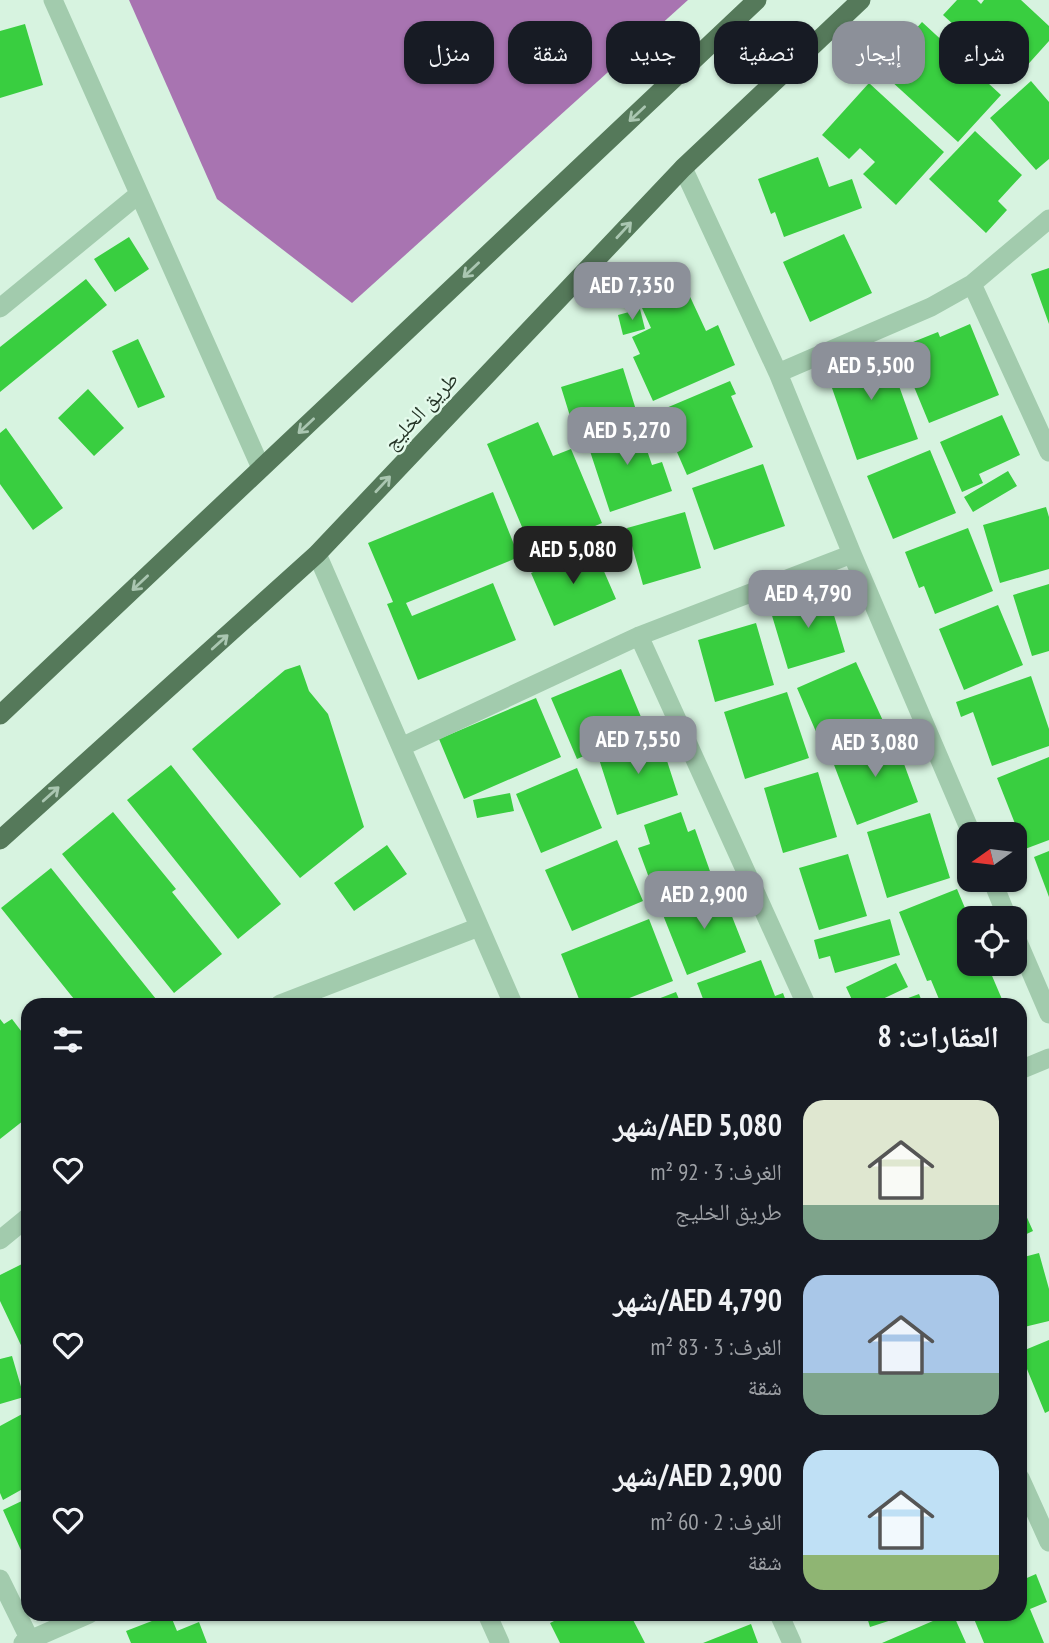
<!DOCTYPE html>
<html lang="ar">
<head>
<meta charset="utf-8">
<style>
  :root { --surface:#171b24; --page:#242831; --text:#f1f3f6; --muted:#9ea1a6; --accent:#8c9099 }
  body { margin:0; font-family:"PT Sans Narrow","Noto Naskh Arabic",sans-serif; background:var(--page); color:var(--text); direction:rtl; height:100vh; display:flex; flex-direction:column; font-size:26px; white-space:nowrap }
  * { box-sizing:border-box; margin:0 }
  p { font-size:23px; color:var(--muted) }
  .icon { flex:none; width:38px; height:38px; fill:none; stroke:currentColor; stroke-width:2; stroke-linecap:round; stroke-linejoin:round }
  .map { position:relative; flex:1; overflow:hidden; direction:ltr }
  .panel { position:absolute; left:21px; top:998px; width:1006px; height:623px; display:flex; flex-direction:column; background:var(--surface); border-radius:21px; box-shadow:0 2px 5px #0004; direction:rtl }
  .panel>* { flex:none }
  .banner { position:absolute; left:21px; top:21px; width:1008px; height:63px; direction:rtl; display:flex; gap:14px }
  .needle { width:46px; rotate:256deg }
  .fabs { position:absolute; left:957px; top:822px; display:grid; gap:14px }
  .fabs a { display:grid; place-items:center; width:70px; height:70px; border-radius:14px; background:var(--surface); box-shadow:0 2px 5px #0004; font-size:35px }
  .price { position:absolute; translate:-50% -60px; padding:0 16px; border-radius:14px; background:var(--accent); color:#fff; font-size:23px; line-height:46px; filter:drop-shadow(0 2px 4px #0008) }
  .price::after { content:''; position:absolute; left:50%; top:42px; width:21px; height:16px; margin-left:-10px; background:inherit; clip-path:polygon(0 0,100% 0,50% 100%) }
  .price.on { background:#222; color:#fff }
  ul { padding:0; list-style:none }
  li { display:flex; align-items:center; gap:21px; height:175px; padding:0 28px }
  li span { display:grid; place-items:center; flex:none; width:196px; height:140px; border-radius:21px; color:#555 }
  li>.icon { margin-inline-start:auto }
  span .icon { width:84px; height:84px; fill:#fffc; stroke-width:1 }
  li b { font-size:30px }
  h2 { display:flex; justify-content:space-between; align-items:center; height:84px; padding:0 28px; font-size:30px }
  .pill { padding:0 24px; border-radius:21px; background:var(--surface); box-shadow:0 2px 5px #0004; font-size:24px; line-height:63px }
  .pill.on { background:var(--accent); color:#fff }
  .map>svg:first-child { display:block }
</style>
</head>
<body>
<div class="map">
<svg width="1049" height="1643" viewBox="0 0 1049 1643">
  <rect width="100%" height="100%" fill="#d7f3e0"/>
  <path fill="#a874b1" d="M 129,0 L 688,0 L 352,303 L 217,199 Z"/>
  <path fill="#39ce40" d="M 957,0 L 977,0 L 981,4 L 984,0 L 1021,0 L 1049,26 L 1049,41 L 1014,80 L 943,15 Z
    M 922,22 L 1001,95 L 958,142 L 879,70 Z
    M 25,24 L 43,85 L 0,98 L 0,31 Z
    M 1031,81 L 1049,102 L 1049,159 L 1036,170 L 990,118 Z
    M 869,83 L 944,152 L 896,205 L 863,174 L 875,162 L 860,148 L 849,159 L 822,135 Z
    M 975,131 L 1022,175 L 998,201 L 1007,210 L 986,233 L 929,179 Z
    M 818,157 L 829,187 L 852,179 L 862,208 L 784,237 L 775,212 L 771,214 L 758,179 Z
    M 844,234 L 872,293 L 810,322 L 783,262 Z
    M 129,237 L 149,269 L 115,292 L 94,259 Z
    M 1049,268 L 1049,324 L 1031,274 Z
    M 86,279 L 107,305 L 0,392 L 0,347 Z
    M 686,288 L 706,331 L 718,325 L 735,365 L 653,401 L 633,357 L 640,354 L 632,337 L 651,328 L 642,308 Z
    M 640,309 L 645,329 L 623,335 L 618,315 Z
    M 970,324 L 999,395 L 929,423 L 898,348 L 938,332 L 940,337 Z
    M 138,339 L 165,397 L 138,408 L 112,351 Z
    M 884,344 L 918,439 L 857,460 L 824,365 Z
    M 623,368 L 636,410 L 574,429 L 561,387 Z
    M 730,381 L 736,394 L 731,396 L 753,447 L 687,475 L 659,411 Z
    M 88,389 L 124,428 L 94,456 L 58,418 Z
    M 1002,415 L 1020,455 L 979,474 L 983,483 L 962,492 L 940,442 Z
    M 637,421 L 652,465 L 662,462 L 672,491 L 610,512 L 586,439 Z
    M 538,422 L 553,456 L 571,449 L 602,523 L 533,553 L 487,444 Z
    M 6,428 L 63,508 L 33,530 L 0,484 L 0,433 Z
    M 930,450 L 956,513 L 893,539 L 867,476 Z
    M 763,464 L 785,526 L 714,550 L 692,488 Z
    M 1008,471 L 1017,486 L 973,512 L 964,497 Z
    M 493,492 L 519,557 L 406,603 L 412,616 L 493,583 L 516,640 L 418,680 L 387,604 L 393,602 L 368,543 Z
    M 1046,507 L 1049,517 L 1049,569 L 1000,583 L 983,525 Z
    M 685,512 L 701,568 L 643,585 L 627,528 Z
    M 968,528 L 993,591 L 935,614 L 924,586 L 919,588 L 905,552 Z
    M 593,546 L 616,599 L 554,626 L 531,573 Z
    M 1049,584 L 1049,651 L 1032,656 L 1013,595 Z
    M 827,592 L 845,652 L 788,669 L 770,609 Z
    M 998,605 L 1023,665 L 964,690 L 939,629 Z
    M 756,623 L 774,685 L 715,702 L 698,640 Z
    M 856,662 L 884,723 L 824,750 L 797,688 Z
    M 300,665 L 309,691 L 328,714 L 364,827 L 300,878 L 192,749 L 285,670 Z
    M 621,669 L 646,729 L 577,759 L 551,698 Z
    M 1031,676 L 1049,729 L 1049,746 L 992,766 L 973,712 L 961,717 L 956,702 Z
    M 787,692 L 809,758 L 745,779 L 724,712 Z
    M 536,698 L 561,757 L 464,799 L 439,739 Z
    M 893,734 L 918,802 L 857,825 L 831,757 Z
    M 659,736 L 678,795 L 617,815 L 598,756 Z
    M 1049,757 L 1049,840 L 1025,849 L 997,778 Z
    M 171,765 L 281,904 L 238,939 L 127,800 Z
    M 577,768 L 602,828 L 541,853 L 516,794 Z
    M 818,772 L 837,837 L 783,853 L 764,788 Z
    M 510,793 L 514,811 L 477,818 L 473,800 Z
    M 113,812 L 176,889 L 172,892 L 222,954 L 174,993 L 62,854 Z
    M 681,812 L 688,832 L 695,829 L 711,874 L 655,894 L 638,848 L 650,844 L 644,825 Z
    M 930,813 L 950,878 L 887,898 L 867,832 Z
    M 617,840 L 643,901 L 572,931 L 545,870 Z
    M 387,845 L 407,874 L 354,911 L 334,883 Z
    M 1049,851 L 1049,897 L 1034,857 Z
    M 848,854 L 867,916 L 819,930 L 799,868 Z
    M 51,868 L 160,1004 L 78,1004 L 1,908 Z
    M 720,886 L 746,952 L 687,975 L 661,910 Z
    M 957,889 L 970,920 L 970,964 L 987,964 L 1004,1004 L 941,1004 L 931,980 L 927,981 L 899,912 Z
    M 649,919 L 673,981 L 614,1004 L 581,1004 L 561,954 Z
    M 890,919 L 900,955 L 835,973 L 830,956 L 819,959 L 814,940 Z
    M 761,960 L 775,996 L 783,993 L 787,1004 L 705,1004 L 697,983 Z
    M 896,963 L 908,987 L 872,1004 L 854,1004 L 846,987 Z
    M 676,992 L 681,1004 L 645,1004 Z
    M 919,994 L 923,1004 L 892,1004 Z
    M 0,1019 L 4,1024 L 12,1019 L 28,1040 L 28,1117 L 0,1139 Z
    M 1020,1202 L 1033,1231 L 1020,1237 Z
    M 1039,1253 L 1049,1289 L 1049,1321 L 1020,1328 L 1020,1258 Z
    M 28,1261 L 28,1360 L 0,1301 L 0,1275 Z
    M 1049,1340 L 1049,1411 L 1045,1413 L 1020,1352 Z
    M 12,1356 L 24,1397 L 0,1404 L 0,1359 Z
    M 24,1413 L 28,1421 L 28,1486 L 3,1500 L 0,1493 L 0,1426 Z
    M 28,1498 L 28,1566 L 3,1510 Z
    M 1036,1574 L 1047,1602 L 1030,1609 L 1044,1643 L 984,1643 L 972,1614 L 1020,1614 L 1020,1581 Z
    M 170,1614 L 177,1631 L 199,1622 L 207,1643 L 131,1643 L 126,1631 Z
    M 568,1614 L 630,1614 L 645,1643 L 560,1643 L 550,1623 Z
    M 866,1614 L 910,1614 L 870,1627 Z
    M 949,1614 L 953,1614 L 966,1643 L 882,1643 Z
    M 751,1624 L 758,1643 L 703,1643 Z"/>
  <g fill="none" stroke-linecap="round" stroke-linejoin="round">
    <path stroke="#a2cbad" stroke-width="19" d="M 53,0 L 261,468
      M 683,168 L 778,373 L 852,554 L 972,835
      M 972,284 L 1049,452
      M 0,308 L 139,194
      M 778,373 L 931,307 L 972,284 L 1049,219
      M 317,554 L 513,1004
      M 639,636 L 806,1004
      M 401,747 L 639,636 L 852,554
      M 992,880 L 1008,919
      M 1015,935 L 1049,1014
      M 280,1004 L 479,927
      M 1020,1070 L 1049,1058
      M 0,1240 L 28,1217
      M 1020,1478 L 1049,1542
      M 0,1579 L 30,1640
      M 487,1614 L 500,1643
      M 779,1614 L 792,1643
      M 23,1643 L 89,1614"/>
    <path stroke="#55795a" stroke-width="19" d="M 0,715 L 757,0
      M 0,840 L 317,554 L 683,168 L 861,0"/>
  </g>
  <defs><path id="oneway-shaft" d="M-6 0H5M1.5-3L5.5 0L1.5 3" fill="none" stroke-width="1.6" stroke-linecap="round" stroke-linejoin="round" transform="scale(1.75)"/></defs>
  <g stroke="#aac6b1">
    <use href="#oneway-shaft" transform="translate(637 114) rotate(137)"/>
    <use href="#oneway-shaft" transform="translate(624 230) rotate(-47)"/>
    <use href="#oneway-shaft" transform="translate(471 270) rotate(137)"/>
    <use href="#oneway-shaft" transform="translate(306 426) rotate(137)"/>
    <use href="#oneway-shaft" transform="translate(383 484) rotate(-47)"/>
    <use href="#oneway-shaft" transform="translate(140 583) rotate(137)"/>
    <use href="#oneway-shaft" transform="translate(220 642) rotate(-42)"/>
    <use href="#oneway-shaft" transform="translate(51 794) rotate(-42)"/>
  </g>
  <g text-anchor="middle" stroke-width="5" stroke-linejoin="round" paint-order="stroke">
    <g font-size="21" fill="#253527" stroke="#e3faeb">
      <text transform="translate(421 411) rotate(-47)" y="7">طريق الخليج</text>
    </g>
  </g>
</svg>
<div class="fabs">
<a><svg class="needle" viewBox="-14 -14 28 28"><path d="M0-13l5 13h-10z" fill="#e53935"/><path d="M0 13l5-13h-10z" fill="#9ea1a6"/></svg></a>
<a><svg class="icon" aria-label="locate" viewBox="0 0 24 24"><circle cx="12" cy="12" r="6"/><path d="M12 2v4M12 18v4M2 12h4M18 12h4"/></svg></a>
</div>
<b class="price" style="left:632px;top:322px">AED 7,350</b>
<b class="price" style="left:871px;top:402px">AED 5,500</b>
<b class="price" style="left:627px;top:467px">AED 5,270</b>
<b class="price on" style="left:573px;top:586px">AED 5,080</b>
<b class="price" style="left:808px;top:630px">AED 4,790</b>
<b class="price" style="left:638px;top:776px">AED 7,550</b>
<b class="price" style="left:875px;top:779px">AED 3,080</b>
<b class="price" style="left:704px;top:931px">AED 2,900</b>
<div class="banner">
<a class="pill">شراء</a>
<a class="pill on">إيجار</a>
<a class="pill">تصفية</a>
<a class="pill">جديد</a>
<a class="pill">شقة</a>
<a class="pill">منزل</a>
</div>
<section class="panel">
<h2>العقارات: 8<svg class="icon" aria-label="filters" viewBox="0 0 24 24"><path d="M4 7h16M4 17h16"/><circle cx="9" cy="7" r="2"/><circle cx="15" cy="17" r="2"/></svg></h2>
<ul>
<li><span style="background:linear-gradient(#dfe7d0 75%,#7fa58c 0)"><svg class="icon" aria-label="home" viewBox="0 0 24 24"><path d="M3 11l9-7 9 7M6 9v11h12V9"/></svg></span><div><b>AED 5,080/شهر</b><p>الغرف: 3 · 92 m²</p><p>طريق الخليج</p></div><svg class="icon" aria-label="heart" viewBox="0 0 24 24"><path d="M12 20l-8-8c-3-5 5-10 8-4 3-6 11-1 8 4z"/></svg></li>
<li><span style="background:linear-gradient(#a9c7e8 70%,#7fa58c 0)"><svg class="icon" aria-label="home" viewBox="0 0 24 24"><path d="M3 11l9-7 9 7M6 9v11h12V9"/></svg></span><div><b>AED 4,790/شهر</b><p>الغرف: 3 · 83 m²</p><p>شقة</p></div><svg class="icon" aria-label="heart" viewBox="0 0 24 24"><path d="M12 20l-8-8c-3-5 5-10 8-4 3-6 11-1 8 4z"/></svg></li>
<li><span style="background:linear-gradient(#bfe0f5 75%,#8fb573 0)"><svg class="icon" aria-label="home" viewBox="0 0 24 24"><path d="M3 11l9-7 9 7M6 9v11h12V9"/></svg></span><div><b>AED 2,900/شهر</b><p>الغرف: 2 · 60 m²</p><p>شقة</p></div><svg class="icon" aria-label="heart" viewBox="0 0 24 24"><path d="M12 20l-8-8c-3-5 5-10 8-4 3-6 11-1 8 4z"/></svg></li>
</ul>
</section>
</div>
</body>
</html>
